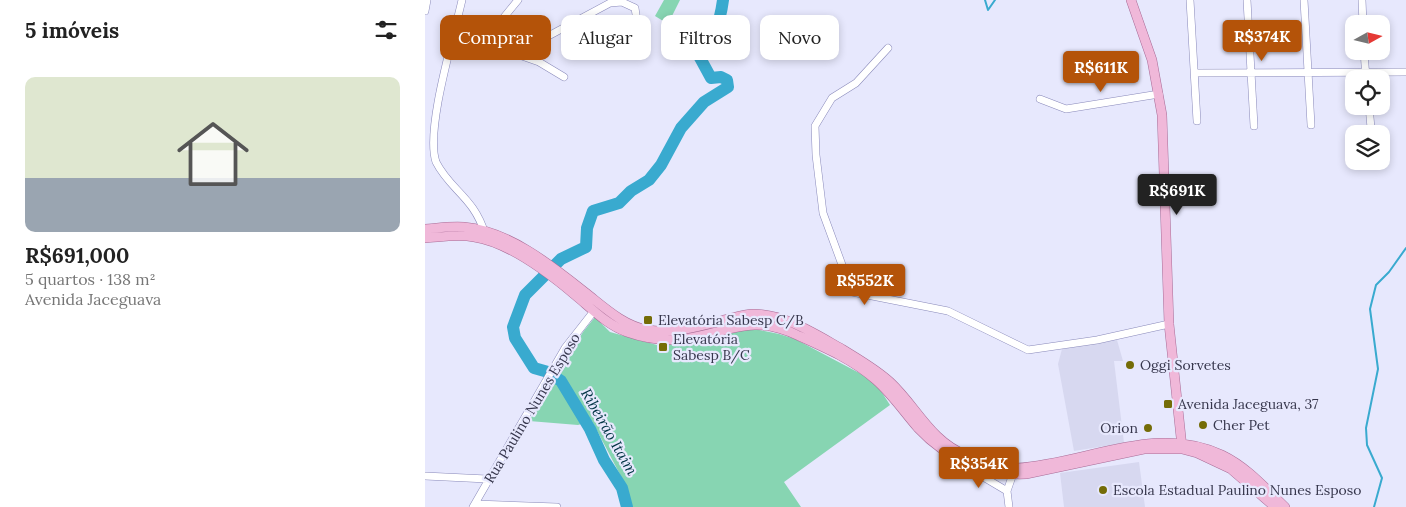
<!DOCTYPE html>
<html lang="pt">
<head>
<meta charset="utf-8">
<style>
  :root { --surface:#fff; --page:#f6f6f6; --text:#222; --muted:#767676; --line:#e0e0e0; --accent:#b45309 }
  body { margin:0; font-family:Lora,serif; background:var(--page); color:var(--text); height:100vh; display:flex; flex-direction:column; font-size:19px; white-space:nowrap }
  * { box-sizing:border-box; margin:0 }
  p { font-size:16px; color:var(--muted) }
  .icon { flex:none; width:28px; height:28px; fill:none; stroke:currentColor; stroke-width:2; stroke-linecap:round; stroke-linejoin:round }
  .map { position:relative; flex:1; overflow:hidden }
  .side { display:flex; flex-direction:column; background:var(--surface); width:425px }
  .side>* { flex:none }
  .guide { position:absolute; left:15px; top:15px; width:475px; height:45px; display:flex; gap:10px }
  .needle { width:32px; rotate:82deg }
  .tools { position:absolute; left:920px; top:15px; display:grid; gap:10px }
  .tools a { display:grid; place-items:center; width:45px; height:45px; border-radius:10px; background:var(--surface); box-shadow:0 2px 8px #0003; font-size:25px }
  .price { position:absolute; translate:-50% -42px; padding:0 11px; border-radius:5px; background:var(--accent); color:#fff; font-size:16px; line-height:32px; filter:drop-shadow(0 1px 2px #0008) }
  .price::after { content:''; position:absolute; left:50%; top:30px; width:15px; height:11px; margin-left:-8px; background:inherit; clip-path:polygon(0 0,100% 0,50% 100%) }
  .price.selected { background:#222; color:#fff }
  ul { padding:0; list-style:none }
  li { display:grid; align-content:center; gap:10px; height:265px; padding:0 25px }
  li+li { border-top:1px solid var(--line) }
  li span { display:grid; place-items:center; height:155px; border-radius:10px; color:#555 }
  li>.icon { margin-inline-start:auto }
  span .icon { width:90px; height:90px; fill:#fffc; stroke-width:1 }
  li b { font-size:21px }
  h2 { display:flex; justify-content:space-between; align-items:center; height:60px; padding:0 25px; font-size:21px }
  .chip { padding:0 18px; border-radius:10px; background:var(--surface); box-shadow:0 2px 8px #0003; font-size:18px; line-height:45px }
  .chip.selected { background:var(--accent); color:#fff }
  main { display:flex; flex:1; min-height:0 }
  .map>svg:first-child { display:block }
</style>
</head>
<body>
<main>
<section class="side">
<h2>5 imóveis<svg class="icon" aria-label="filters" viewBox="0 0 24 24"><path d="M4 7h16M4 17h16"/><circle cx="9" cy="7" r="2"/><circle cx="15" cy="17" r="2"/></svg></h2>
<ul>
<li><span style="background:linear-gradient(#dfe7d0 65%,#9aa5b1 0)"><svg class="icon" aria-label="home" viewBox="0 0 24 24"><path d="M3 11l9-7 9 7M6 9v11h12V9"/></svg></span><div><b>R$691,000</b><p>5 quartos · 138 m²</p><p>Avenida Jaceguava</p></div></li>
</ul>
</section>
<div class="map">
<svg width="981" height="507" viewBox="0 0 981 507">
  <rect width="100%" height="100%" fill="#e7e8fd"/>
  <path fill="#d7d8f0" d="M 692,340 L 698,361 L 689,361 L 699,443 L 649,451 L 633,364 L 637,349 Z
    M 714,462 L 720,507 L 639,507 L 635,473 Z"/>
  <path fill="#87d5b2" d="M 239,0 L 255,0 L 243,24 L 230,16 Z
    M 170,317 L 185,332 L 232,345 L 261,343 L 325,328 L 354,334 L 370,339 L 440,376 L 456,391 L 465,405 L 359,482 L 376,507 L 206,507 L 201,486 L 167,421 L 153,425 L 104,421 L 158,332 Z"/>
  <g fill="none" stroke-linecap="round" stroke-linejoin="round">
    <path stroke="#39aacf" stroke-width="2" d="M 560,0 L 563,10 L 570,0
      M 949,507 L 957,478 L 942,445 L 941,428 L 953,369 L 945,309 L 951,285 L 964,272 L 981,248"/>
    <path stroke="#39aacf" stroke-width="12" d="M 123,372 L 109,368 L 90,338 L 88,327 L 100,295 L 136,259 L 161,247 L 162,228 L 168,211 L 194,203 L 206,191 L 224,180 L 236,165 L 256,128 L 279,102 L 303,87 L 302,80 L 296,77 L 286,78 L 274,56 C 289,38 295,23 298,0
      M 130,377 L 136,381 L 165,429 L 179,460 L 197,488 L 202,507"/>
    <defs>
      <path id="minor" d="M 37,0 C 29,36 0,130 11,162 C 25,190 49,197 60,234
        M 765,0 L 772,121
        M 822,0 L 829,126
        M 879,0 L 886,125
        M 937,0 L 938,24
        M 0,11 L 2,0
        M 29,33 L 54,39 L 94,55 L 101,48 L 185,3 L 197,2 L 210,8 L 214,34
        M 54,39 L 71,27 L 93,0
        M 463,48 L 431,83 L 407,98 L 390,126 L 391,155 L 398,213 L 427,292 L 523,311 L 603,350 L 672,340 L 744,324
        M 939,51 L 941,79
        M 94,55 L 114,62 L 139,77
        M 770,73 L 981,72
        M 615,99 L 641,109 L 734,94
        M 944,106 L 946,128
        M 552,463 L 555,475 L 582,491
        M 0,476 L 62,479
        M 50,504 L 132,507
        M 48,507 L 140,348 L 169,311
        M 584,507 L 582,491 L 589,471"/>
      <path id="major" d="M 706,0 L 727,60 L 737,115 L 744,324 L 757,447
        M 0,229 C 13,228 26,226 39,227 C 84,231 127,266 161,293 C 180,308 199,326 223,330 C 248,334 275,326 299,320 C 308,318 319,314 328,314 C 360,314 390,334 417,349 C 433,359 451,369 465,382 C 491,406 506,442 541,455 C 555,461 577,469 592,468 C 661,464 730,423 797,455 C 822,467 840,488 860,507
        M 0,238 C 16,237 33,234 49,237 C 83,242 124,273 150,295 C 166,308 182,325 202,332 C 219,338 240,341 258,339 C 303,333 326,313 372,335 C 399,347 429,360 451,380 C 467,394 479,412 493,428 C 521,458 560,476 601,474 L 719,449 L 757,449 L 772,453 L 806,469 L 850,507"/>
    </defs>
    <use href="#minor" stroke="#8989ba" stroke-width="8"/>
    <use href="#major" stroke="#a86c97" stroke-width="10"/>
    <use href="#minor" stroke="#fff" stroke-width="7"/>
    <use href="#major" stroke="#f0b8d9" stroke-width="9"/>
  </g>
  <g fill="#746c07" stroke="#e7e8fd" stroke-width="2">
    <rect x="218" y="315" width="10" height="10" rx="2.5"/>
    <rect x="233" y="342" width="10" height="10" rx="2.5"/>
    <circle cx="705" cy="365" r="5"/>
    <rect x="738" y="399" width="10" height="10" rx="2.5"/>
    <circle cx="778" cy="425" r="5"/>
    <circle cx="723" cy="428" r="5"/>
    <circle cx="678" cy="490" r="5"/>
  </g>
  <g text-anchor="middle" stroke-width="4.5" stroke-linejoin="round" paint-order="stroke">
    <g font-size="14" fill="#36364c" stroke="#e7e8fd" text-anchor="start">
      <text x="233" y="325">Elevatória Sabesp C/B</text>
      <text x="248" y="344">Elevatória<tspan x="248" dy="16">Sabesp B/C</tspan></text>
      <text x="715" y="370">Oggi Sorvetes</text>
      <text x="753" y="409">Avenida Jaceguava, 37</text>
      <text x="788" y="430">Cher Pet</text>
      <text x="713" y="433" text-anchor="end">Orion</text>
      <text x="688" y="495">Escola Estadual Paulino Nunes Esposo</text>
    </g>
    <g font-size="14" fill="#36364c" stroke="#e7e8fd">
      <text transform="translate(107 408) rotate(-59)" y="5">Rua Paulino Nunes Esposo</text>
    </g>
    <g font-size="15" font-style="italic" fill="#003343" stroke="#e7e8fd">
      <text transform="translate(184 432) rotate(60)" y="5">Ribeirão Itaim</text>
    </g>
  </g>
</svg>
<div class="tools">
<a><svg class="needle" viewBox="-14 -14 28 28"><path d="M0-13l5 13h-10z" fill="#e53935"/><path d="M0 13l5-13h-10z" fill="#767676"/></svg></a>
<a><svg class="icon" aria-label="locate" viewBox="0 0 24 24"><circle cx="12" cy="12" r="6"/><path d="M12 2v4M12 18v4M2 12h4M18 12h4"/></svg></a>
<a><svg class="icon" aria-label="layers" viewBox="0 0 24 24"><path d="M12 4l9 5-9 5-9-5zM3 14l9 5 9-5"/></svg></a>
</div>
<b class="price" style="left:837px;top:62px">R$374K</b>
<b class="price" style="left:676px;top:93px">R$611K</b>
<b class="price selected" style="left:752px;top:216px">R$691K</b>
<b class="price" style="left:440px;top:306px">R$552K</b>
<b class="price" style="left:554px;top:489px">R$354K</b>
<div class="guide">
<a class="chip selected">Comprar</a>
<a class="chip">Alugar</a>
<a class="chip">Filtros</a>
<a class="chip">Novo</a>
</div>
</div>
</main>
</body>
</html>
